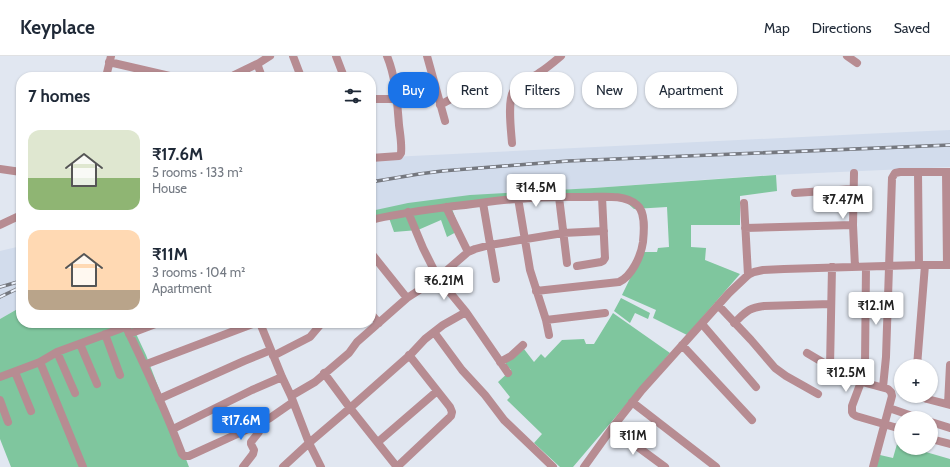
<!DOCTYPE html>
<html lang="en">
<head>
<meta charset="utf-8">
<style>
  :root { --surface:#fff; --page:#f6f6f7; --text:#1f2937; --muted:#747a83; --line:#e0e1e3; --accent:#1a73e8 }
  body { margin:0; font-family:Cabin,sans-serif; background:var(--page); color:var(--text); height:100vh; display:flex; flex-direction:column; font-size:15px; white-space:nowrap }
  * { box-sizing:border-box; margin:0 }
  p { font-size:13px; color:var(--muted) }
  .icon { flex:none; width:22px; height:22px; fill:none; stroke:currentColor; stroke-width:2; stroke-linecap:round; stroke-linejoin:round }
  .map { position:relative; flex:1; overflow:hidden }
  .panel { position:absolute; left:16px; top:16px; width:360px; height:256px; display:flex; flex-direction:column; background:var(--surface); border-radius:16px; box-shadow:0 1px 3px #0004 }
  .panel>* { flex:none }
  .top-card { position:absolute; left:388px; top:16px; width:380px; height:36px; display:flex; gap:8px }
  .tools { position:absolute; left:894px; top:303px; display:grid; gap:8px }
  .tools a { display:grid; place-items:center; width:44px; height:44px; border-radius:50%; background:var(--surface); box-shadow:0 1px 3px #0004; font-size:20px }
  .price { position:absolute; translate:-50% -34px; padding:0 9px; border-radius:4px; background:#fff; color:#222; font-size:13px; line-height:26px; filter:drop-shadow(0 1px 2px #0008) }
  .price::after { content:''; position:absolute; left:50%; top:24px; width:12px; height:9px; margin-left:-6px; background:inherit; clip-path:polygon(0 0,100% 0,50% 100%) }
  .price.selected { background:var(--accent); color:#fff }
  ul { padding:0; list-style:none }
  li { display:flex; align-items:center; gap:12px; height:100px; padding:0 12px }
  li span { display:grid; place-items:center; flex:none; width:112px; height:80px; border-radius:12px; color:#555 }
  li>.icon { margin-inline-start:auto }
  span .icon { width:48px; height:48px; fill:#fffc; stroke-width:1 }
  li b { font-size:17px }
  h2 { display:flex; justify-content:space-between; align-items:center; height:48px; padding:0 12px; font-size:17px }
  .tag { padding:0 14px; border-radius:16px; background:var(--surface); box-shadow:0 1px 3px #0004; font-size:14px; line-height:36px }
  .tag.selected { background:var(--accent); color:#fff }
  header { display:flex; align-items:center; gap:24px; box-sizing:border-box; height:56px; padding:0 20px; background:var(--surface); border-bottom:1px solid var(--line) }
  header strong { font-size:19px }
  nav { display:flex; gap:22px; margin-inline-start:auto; font-size:14px }
  .map>svg:first-child { display:block }
</style>
</head>
<body>
<header>
<strong>Keyplace</strong>
<nav><a>Map</a><a>Directions</a><a>Saved</a></nav>
</header>
<div class="map">
<svg width="950" height="411" viewBox="0 0 950 411">
  <rect width="100%" height="100%" fill="#e1e7f1"/>
  <path fill="#d2dcec" d="M 950,74 L 950,111 L 753,120 L 594,132 L 371,155 L 371,104 L 391,101 L 863,78 Z
    M 21,190 L 21,251 L 0,263 L 0,195 Z"/>
  <path fill="#7fc69e" d="M 776,119 L 777,135 L 740,140 L 740,169 L 691,169 L 691,191 L 706,192 L 705,204 L 740,218 L 687,279 L 653,262 L 656,254 L 622,239 L 643,196 L 657,196 L 658,192 L 669,191 L 667,151 L 634,153 L 625,145 L 616,143 L 516,144 L 452,153 L 460,174 L 447,181 L 441,164 L 418,174 L 394,176 L 389,162 L 371,167 L 371,155 L 408,147 L 470,139 L 594,132 Z
    M 621,242 L 650,257 L 648,263 L 635,257 L 630,267 L 614,255 Z
    M 21,251 L 21,267 L 131,267 L 146,299 L 189,411 L 11,411 L 0,383 L 0,263 Z
    M 613,257 L 670,297 L 573,411 L 560,411 L 534,387 L 542,378 L 507,344 L 510,341 L 498,326 L 511,314 L 505,307 L 524,293 L 534,306 L 541,298 L 545,302 L 562,284 L 584,283 L 586,288 L 594,288 Z
    M 897,388 L 901,389 L 901,392 L 912,392 L 950,403 L 950,411 L 876,411 L 880,399 L 893,402 Z"/>
  <g fill="none" stroke-linecap="round" stroke-linejoin="round">
    <path stroke="#b78c92" stroke-width="8" d="M 293,0 L 301,21
      M 336,0 L 344,21
      M 427,0 L 445,65
      M 847,0 L 857,7
      M 109,6 L 174,21
      M 234,19 L 259,7
      M 106,21 L 111,0
      M 262,21 L 258,10 L 259,7 L 270,0
      M 371,43 L 397,43
      M 440,49 L 482,26
      M 512,87 C 511,74 507,44 514,34 C 519,27 532,22 539,17 C 547,12 554,6 561,0
      M 371,102 L 399,100 L 401,97 C 402,88 400,78 399,69 C 397,45 396,22 387,0
      M 0,113 L 21,116
      M 918,116 L 919,209
      M 946,116 L 947,209
      M 854,117 L 853,169 L 855,211
      M 795,137 L 854,133
      M 559,141 L 567,207
      M 518,142 L 530,214 L 546,264 L 549,279
      M 483,147 L 496,223
      M 744,147 L 748,219
      M 446,151 L 468,196
      M 408,156 L 423,192 L 438,222 L 466,256 L 508,317
      M 371,164 C 399,157 426,154 455,150 C 476,148 497,144 518,143 C 541,140 564,141 587,141 C 603,141 624,138 637,149 C 646,156 644,176 643,186 C 641,200 632,220 619,226 L 536,235
      M 0,169 L 21,159
      M 745,172 L 853,169
      M 371,197 L 407,242
      M 577,210 L 601,206 L 603,205 L 605,202 L 602,141
      M 866,211 L 865,307 L 861,326 L 852,350 L 852,356 L 853,358 L 856,360 L 901,373
      M 718,249 L 751,284 L 775,312 L 786,320 L 818,338
      M 371,258 L 379,267
      M 546,264 L 605,257
      M 124,267 C 145,310 165,353 182,398 L 184,400 L 189,400 L 261,367 L 270,362 L 293,346
      M 260,267 L 282,321 L 291,340 L 309,387 L 321,411
      M 734,267 C 746,256 748,252 764,250 L 831,248
      M 702,268 L 756,331
      M 434,276 L 462,314 L 485,339 L 504,364 L 553,411
      M 105,278 L 120,319
      M 129,278 L 158,267
      M 80,288 L 97,328
      M 682,289 L 752,364
      M 57,296 L 75,337
      M 807,297 L 851,323 L 888,333 L 891,336 L 892,340 L 873,411
      M 273,300 L 310,281 L 321,268 L 321,267
      M 40,306 L 83,411
      M 500,306 L 511,300 L 523,289
      M 144,309 L 255,267
      M 917,310 L 925,209
      M 830,311 L 832,211
      M 15,316 L 31,355
      M 324,317 L 350,352 L 397,411
      M 0,321 L 40,306 L 57,296 L 117,274 L 122,272 L 124,267
      M 883,331 L 886,301 L 892,122 L 895,117 L 900,116 L 950,116
      M 291,340 L 315,326 L 349,297 L 357,286 L 407,242 L 438,222 L 468,196 L 475,193 L 490,189 L 563,177 L 604,175
      M 920,340 L 927,343 L 950,349
      M 159,343 L 244,305 L 271,294
      M 0,344 L 8,366
      M 632,346 L 716,411
      M 948,348 L 950,309
      M 889,352 L 918,362
      M 931,366 L 950,372
      M 612,372 L 665,411
      M 173,373 L 252,334 L 282,321
      M 931,383 L 950,388
      M 378,386 L 436,336
      M 243,411 L 253,398 L 254,394 L 251,388 L 251,386 L 259,376 L 261,367
      M 283,411 L 309,387 L 350,352 L 411,298 L 425,283 L 443,269 L 466,256
      M 397,411 L 449,362 L 451,360 L 452,356 L 450,351 L 409,299
      M 584,411 L 612,372 L 642,334 L 729,237 L 748,219 L 754,216 L 763,214 L 784,213 L 919,209 L 950,209"/>
    <defs>
      <path id="rail" d="M 371,126 L 419,118 L 442,115 L 568,105 L 950,89
        M 0,231 L 21,225
        M 0,241 L 21,231"/>
    </defs>
    <use href="#rail" stroke="#75787f" stroke-width="3.5"/>
    <use href="#rail" stroke="#eef4ff" stroke-width="2" stroke-dasharray="6" stroke-linecap="butt"/>
  </g>
</svg>
<div class="tools">
<a>+</a>
<a>−</a>
</div>
<b class="price" style="left:536px;top:152px">₹14.5M</b>
<b class="price" style="left:843px;top:164px">₹7.47M</b>
<b class="price" style="left:444px;top:245px">₹6.21M</b>
<b class="price" style="left:876px;top:270px">₹12.1M</b>
<b class="price" style="left:846px;top:337px">₹12.5M</b>
<b class="price selected" style="left:241px;top:385px">₹17.6M</b>
<b class="price" style="left:633px;top:400px">₹11M</b>
<div class="top-card">
<a class="tag selected">Buy</a>
<a class="tag">Rent</a>
<a class="tag">Filters</a>
<a class="tag">New</a>
<a class="tag">Apartment</a>
</div>
<section class="panel">
<h2>7 homes<svg class="icon" aria-label="filters" viewBox="0 0 24 24"><path d="M4 7h16M4 17h16"/><circle cx="9" cy="7" r="2"/><circle cx="15" cy="17" r="2"/></svg></h2>
<ul>
<li><span style="background:linear-gradient(#dfe7d0 60%,#8fb573 0)"><svg class="icon" aria-label="home" viewBox="0 0 24 24"><path d="M3 11l9-7 9 7M6 9v11h12V9"/></svg></span><div><b>₹17.6M</b><p>5 rooms · 133 m²</p><p>House</p></div></li>
<li><span style="background:linear-gradient(#ffd9b3 75%,#b9a48a 0)"><svg class="icon" aria-label="home" viewBox="0 0 24 24"><path d="M3 11l9-7 9 7M6 9v11h12V9"/></svg></span><div><b>₹11M</b><p>3 rooms · 104 m²</p><p>Apartment</p></div></li>
</ul>
</section>
</div>
</body>
</html>
